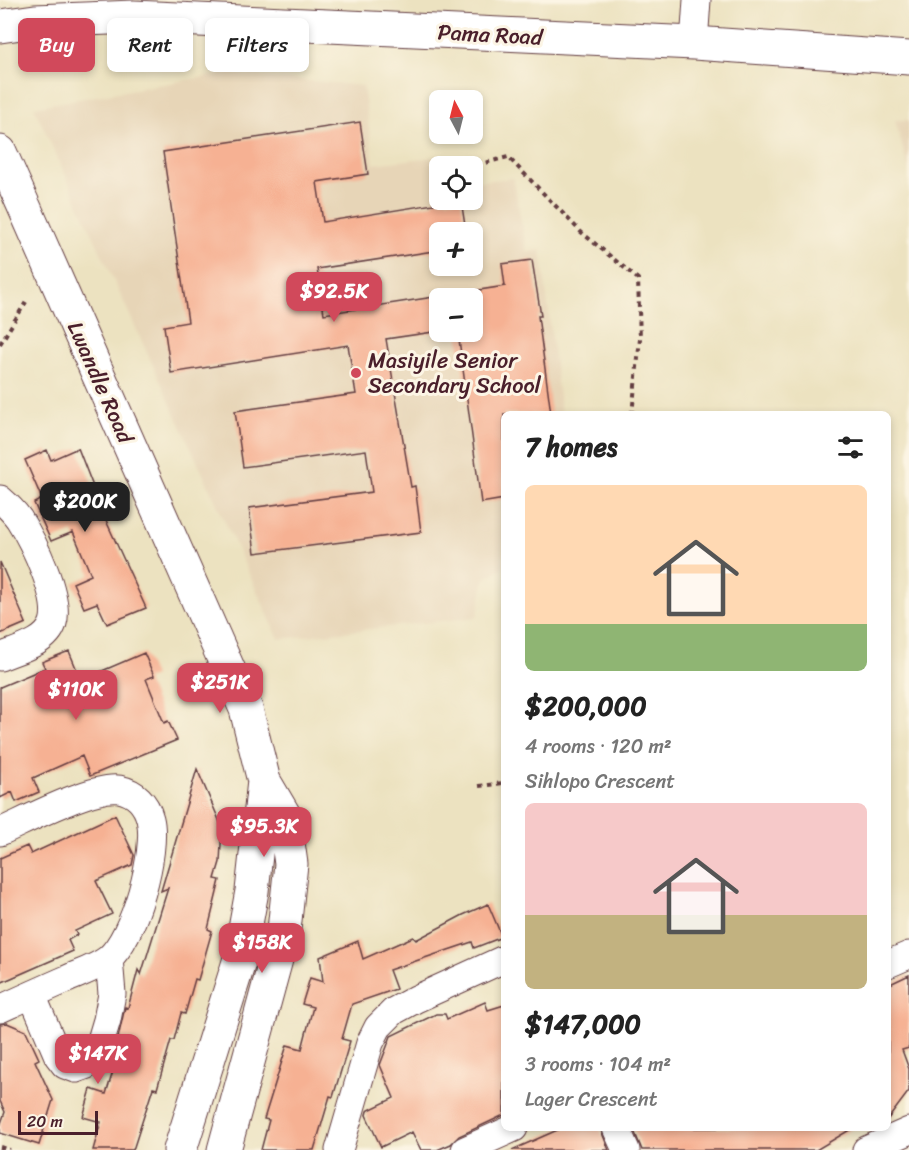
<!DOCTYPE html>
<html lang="en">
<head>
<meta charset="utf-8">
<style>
  :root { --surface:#fff; --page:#f2f2f2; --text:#222; --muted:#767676; --accent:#d1495b }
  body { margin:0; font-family:Sriracha,sans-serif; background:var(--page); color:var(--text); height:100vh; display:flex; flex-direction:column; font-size:22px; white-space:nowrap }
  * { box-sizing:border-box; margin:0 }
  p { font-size:20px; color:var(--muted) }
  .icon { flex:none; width:33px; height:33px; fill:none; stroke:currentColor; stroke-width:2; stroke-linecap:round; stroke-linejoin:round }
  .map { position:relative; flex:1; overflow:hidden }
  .sheet { position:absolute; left:501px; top:411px; width:390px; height:720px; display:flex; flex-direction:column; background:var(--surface); border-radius:9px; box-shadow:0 3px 9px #0003 }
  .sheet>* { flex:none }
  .banner { position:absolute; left:18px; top:18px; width:393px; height:54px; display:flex; gap:12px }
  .needle { width:39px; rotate:353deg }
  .buttons { position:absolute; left:429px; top:90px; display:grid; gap:12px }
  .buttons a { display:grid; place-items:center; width:54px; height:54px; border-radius:9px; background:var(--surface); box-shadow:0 3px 9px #0003; font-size:30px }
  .scale { position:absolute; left:18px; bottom:15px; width:80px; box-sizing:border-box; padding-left:6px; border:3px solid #4a1f2b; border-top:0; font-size:16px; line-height:21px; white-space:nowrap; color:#4a1f2b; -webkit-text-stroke:4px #fcf5e5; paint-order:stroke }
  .price { position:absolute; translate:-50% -51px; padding:0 14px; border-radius:12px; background:var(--accent); color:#fff; font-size:20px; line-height:39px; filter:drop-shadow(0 2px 3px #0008) }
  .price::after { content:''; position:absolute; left:50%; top:36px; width:18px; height:14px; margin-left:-9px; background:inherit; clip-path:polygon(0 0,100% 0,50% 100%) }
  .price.active { background:#222; color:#fff }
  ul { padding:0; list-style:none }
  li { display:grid; align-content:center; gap:12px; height:318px; padding:0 24px }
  li span { display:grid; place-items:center; height:186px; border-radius:9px; color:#555 }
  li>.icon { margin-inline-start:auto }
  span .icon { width:108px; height:108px; fill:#fffc; stroke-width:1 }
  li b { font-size:26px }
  h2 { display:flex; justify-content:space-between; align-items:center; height:72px; padding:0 24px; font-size:26px }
  .tag { padding:0 21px; border-radius:9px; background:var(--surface); box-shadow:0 3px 9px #0003; font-size:21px; line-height:54px }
  .tag.active { background:var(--accent); color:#fff }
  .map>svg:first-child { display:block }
</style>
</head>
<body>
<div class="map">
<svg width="909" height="1150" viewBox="0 0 909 1150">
  <rect width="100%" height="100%" fill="#fcf5e5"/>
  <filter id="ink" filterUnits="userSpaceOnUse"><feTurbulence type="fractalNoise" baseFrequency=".0167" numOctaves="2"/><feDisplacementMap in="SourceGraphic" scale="12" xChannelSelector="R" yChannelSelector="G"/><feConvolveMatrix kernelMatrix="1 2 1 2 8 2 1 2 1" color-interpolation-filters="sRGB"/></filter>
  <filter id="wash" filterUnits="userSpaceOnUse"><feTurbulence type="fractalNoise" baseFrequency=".008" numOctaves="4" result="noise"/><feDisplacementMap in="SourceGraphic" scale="24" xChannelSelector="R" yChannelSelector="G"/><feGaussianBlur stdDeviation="1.35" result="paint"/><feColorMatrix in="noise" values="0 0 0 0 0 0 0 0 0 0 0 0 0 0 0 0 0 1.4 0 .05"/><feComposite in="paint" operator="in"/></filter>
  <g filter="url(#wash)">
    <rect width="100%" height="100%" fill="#ece2c0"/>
    <path fill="#e7d5b7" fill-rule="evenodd" d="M 227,73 L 363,86 L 374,164 L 453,155 L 455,166 L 440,166 L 440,200 L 472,200 L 473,182 L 513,178 L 527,252 L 541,250 L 561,414 L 504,414 L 504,567 L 485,578 L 477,617 L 279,639 L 34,107 ZM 440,232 L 472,232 L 472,266 L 440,266 ZM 440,298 L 472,298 L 472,332 L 440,332 Z
      M 895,120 L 909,120 L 909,171 Z"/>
    <g id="blocks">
      <path fill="#f6b193" d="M 360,122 L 368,174 L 317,182 L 323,222 L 434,204 L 433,200 L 461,200 L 466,232 L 440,232 L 440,250 L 317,269 L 324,314 L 505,286 L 502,264 L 532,260 L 541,316 L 538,316 L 551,414 L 504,414 L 504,499 L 481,503 L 458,332 L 472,332 L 472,298 L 440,298 L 440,331 L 386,339 L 411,487 L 415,486 L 421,532 L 255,553 L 249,508 L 372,492 L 366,450 L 243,467 L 235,411 L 356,394 L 348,345 L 171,373 L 164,326 L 188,322 L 163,152 Z
        M 78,448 L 108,525 L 146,608 L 107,624 L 97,603 L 84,608 L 73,583 L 91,575 L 73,532 L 51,541 L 34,503 L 42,499 L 25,460 L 47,450 L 51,460 Z
        M 0,562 L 26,623 L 0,634 Z
        M 69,651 L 81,680 L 144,653 L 154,676 L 146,679 L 164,723 L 168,721 L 177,740 L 90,776 L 82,756 L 33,778 L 39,792 L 16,802 L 12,792 L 0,798 L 0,687 L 45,668 L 42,662 Z
        M 197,769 L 222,827 L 220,862 L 215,879 L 220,880 L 208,929 L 212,931 L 198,980 L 195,979 L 185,1014 L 181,1013 L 174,1040 L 171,1040 L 157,1089 L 153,1088 L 133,1150 L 93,1150 L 101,1122 L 83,1117 L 91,1089 L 106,1094 L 123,1039 L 118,1038 L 125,1007 L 128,1008 L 138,970 L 141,975 L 168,888 L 161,891 Z
        M 115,815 L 134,855 L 132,865 L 96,881 L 112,914 L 75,931 L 77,935 L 68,940 L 73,951 L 0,983 L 0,858 L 27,846 L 31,854 Z
        M 488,904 L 502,937 L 474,948 L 472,942 L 389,970 L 396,989 L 352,1004 L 342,1039 L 350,1041 L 333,1097 L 330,1096 L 314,1150 L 261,1150 L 269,1120 L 264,1119 L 287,1045 L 302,1049 L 313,1007 L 302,1004 L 310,978 L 323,982 L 320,957 L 358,941 L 363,959 L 413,937 L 416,940 L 463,915 Z
        M 909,975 L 909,1048 L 902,1050 L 909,1069 L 909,1091 L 888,1119 L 888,985 Z
        M 485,1002 L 488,1010 L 504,1005 L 504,1115 L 459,1136 L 451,1144 L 437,1150 L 421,1150 L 412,1132 L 381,1147 L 366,1115 L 367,1111 L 394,1098 L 380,1065 L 391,1036 L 436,1014 L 445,1014 L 447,1019 Z
        M 7,1023 L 26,1031 L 39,1059 L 35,1061 L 53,1100 L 39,1145 L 0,1133 L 0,1126 L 5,1112 L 0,1101 L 0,1024 Z
        M 562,1128 L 600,1128 L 609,1150 L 512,1150 Z
        M 633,1128 L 853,1128 L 816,1150 L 642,1150 Z"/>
    </g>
  </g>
  <g filter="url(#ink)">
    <use href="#blocks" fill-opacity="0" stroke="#623c41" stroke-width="1.5"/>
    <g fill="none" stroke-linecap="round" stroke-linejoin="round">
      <defs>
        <path id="minor" d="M 694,43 L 697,0
          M 0,499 C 7,505 14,512 19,519 C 33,541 61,598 53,623 C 47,643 17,650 0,657
          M 0,832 C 27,820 93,785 119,789 C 135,792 146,803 150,819 C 158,851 134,938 108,959 C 96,968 80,973 67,979 C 44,989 22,999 0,1009
          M 888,964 L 909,955
          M 32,995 L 58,1056 L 65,1065 L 76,1069 L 87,1065 L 96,1057 L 107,1020 L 112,994 L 109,958
          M 616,1128 L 626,1150
          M 339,1150 L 370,1043 L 378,1027 L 394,1011 L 416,999 L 504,959
          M 465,1150 L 514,1128
          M 866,1150 L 909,1131"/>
        <path id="tertiary" d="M 0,26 L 35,21 L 134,17 L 694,43 L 909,58
          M 0,152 L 246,709 L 264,781 L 284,815 L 291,864 L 284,930 L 224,1150
          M 180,1150 L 239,962 L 252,891 L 264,781"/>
      </defs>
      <use href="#minor" stroke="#623c41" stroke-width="29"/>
      <use href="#tertiary" stroke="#623c41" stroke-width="35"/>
      <path stroke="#623c41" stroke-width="4" stroke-dasharray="4.5 4.5" stroke-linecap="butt" d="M 477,165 L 508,157 L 581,232 L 638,279 L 640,339 L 632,414
        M 0,344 L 26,302
        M 479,786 L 504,783
        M 0,1147 L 10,1150"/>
      <use href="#minor" stroke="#fff" stroke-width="27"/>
      <use href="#tertiary" stroke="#fff" stroke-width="33"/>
    </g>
  </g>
  <circle fill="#d1495b" stroke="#fcf5e5" stroke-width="2" cx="356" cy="373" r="6"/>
  <g text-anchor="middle" stroke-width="6" stroke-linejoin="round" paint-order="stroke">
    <g font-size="22" fill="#4a1f2b" stroke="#fcf5e5">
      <text transform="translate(490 34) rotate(3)" y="8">Pama Road</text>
      <text transform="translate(101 382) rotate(66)" y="8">Lwandle Road</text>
    </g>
    <g font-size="22" fill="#4a1f2b" stroke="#fcf5e5" text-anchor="start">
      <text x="368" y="368">Masiyile Senior<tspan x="368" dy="25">Secondary School</tspan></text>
    </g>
  </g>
</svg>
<div class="buttons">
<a><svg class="needle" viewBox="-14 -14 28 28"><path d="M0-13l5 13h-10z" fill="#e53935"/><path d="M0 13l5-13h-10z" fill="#767676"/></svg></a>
<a><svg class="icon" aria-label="locate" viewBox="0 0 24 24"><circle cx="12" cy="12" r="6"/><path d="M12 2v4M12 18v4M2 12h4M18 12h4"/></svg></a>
<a>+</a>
<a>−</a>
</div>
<div class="scale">20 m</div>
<b class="price" style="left:334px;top:323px">$92.5K</b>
<b class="price active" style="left:85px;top:533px">$200K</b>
<b class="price" style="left:220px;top:714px">$251K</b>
<b class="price" style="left:76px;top:721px">$110K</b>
<b class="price" style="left:264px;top:858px">$95.3K</b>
<b class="price" style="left:262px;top:974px">$158K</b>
<b class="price" style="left:98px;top:1085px">$147K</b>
<div class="banner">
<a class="tag active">Buy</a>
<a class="tag">Rent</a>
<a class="tag">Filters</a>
</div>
<section class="sheet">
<h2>7 homes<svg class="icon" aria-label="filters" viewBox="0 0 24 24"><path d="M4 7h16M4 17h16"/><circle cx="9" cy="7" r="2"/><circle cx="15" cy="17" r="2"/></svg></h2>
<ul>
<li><span style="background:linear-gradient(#ffd9b3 75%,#8fb573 0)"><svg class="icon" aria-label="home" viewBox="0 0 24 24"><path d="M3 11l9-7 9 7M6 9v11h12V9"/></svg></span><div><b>$200,000</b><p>4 rooms · 120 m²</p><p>Sihlopo Crescent</p></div></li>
<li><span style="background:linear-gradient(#f6c9c9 60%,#c2b280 0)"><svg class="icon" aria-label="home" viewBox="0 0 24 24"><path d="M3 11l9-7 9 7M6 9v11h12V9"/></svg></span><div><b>$147,000</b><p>3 rooms · 104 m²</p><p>Lager Crescent</p></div></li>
</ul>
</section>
</div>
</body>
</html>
